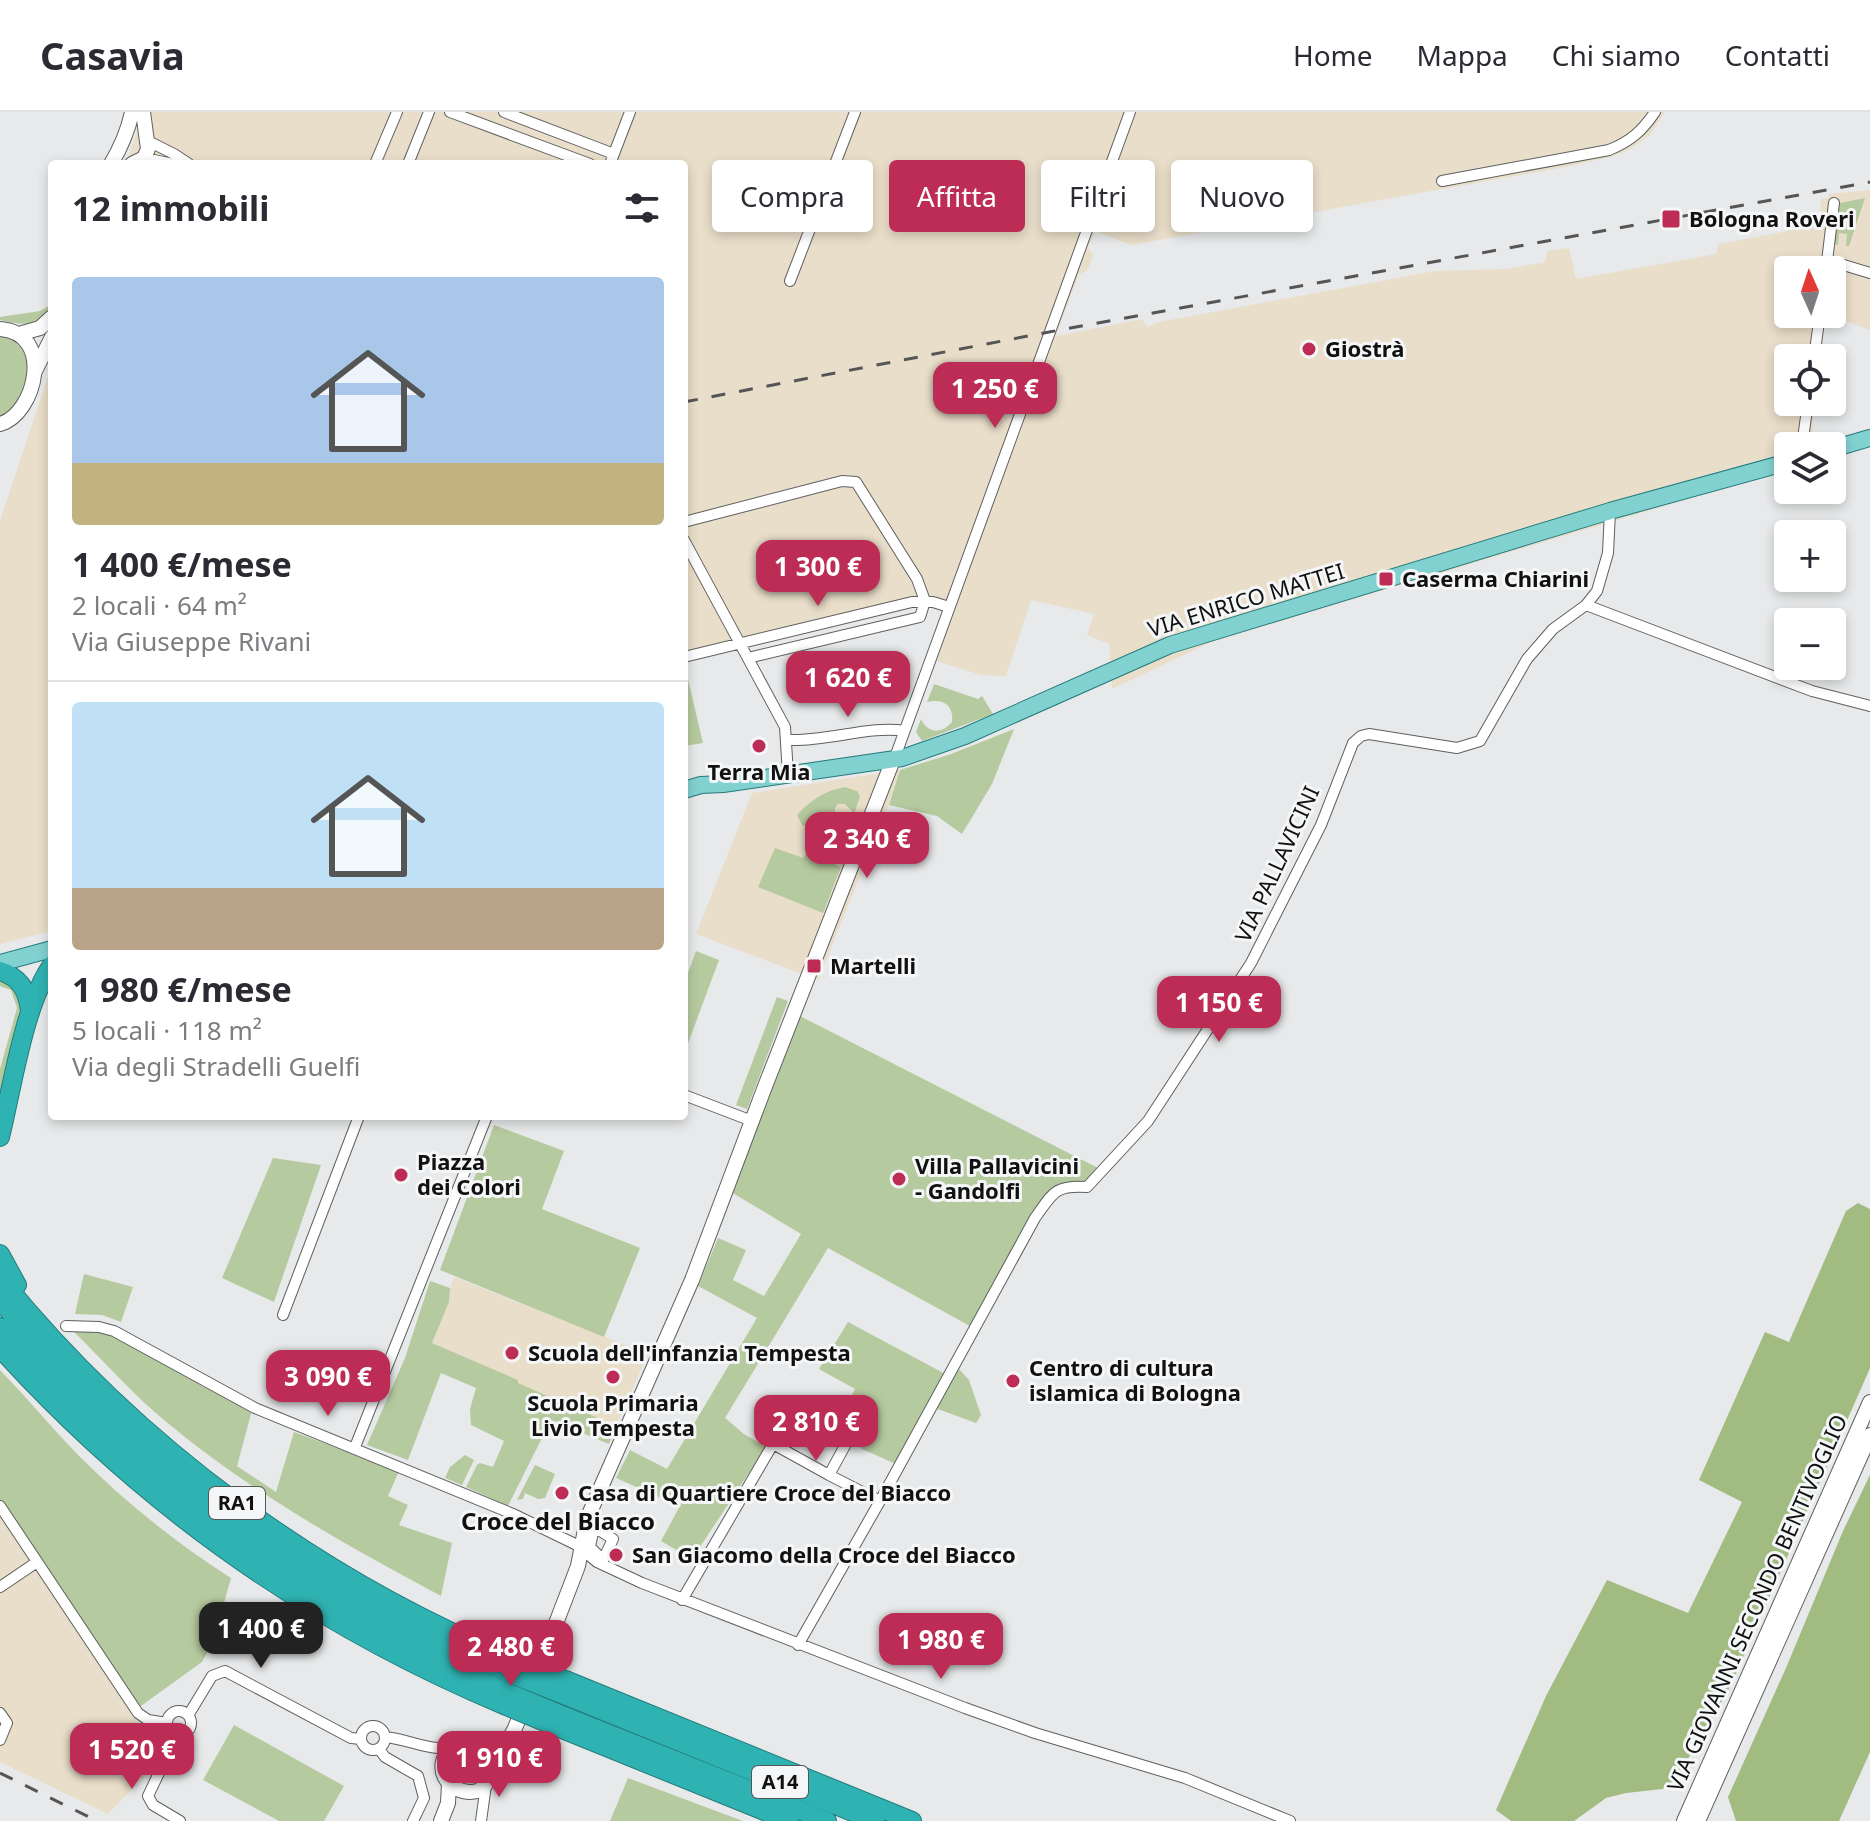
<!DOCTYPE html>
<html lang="it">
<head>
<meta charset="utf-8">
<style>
  :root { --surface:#fff; --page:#f7f7f7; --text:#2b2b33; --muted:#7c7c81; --line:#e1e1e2; --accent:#bc2c54 }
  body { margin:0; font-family:"Noto Sans",sans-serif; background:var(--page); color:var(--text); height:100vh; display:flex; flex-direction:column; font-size:30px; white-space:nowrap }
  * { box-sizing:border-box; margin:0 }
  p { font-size:26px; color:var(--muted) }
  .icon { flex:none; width:44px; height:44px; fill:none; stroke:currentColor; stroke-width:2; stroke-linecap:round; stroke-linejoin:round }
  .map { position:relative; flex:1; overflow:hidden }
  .details { position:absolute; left:48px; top:48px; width:640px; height:960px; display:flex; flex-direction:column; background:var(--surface); border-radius:8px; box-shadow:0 4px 12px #0003 }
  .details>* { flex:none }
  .banner { position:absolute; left:712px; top:48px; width:760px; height:72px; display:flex; gap:16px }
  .needle { width:52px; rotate:357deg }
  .buttons { position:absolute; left:1774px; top:144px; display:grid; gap:16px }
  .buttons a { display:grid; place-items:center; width:72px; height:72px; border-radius:8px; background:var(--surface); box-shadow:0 4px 12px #0003; font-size:40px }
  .price { position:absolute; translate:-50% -68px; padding:0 18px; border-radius:16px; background:var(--accent); color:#fff; font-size:26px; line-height:52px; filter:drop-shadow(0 2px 4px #0008) }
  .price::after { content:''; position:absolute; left:50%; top:48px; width:24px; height:18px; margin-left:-12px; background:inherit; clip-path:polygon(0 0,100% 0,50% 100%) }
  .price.active { background:#222; color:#fff }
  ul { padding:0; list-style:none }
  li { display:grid; align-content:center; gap:16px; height:424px; padding:0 24px }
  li+li { border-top:2px solid var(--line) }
  li span { display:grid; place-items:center; height:248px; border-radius:8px; color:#555 }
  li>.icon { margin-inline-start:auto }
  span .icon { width:144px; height:144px; fill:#fffc; stroke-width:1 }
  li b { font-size:34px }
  h2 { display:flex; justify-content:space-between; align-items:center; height:96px; padding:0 24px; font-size:34px }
  .chip { padding:0 28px; border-radius:8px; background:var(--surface); box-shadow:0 4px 12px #0003; font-size:28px; line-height:72px }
  .chip.active { background:var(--accent); color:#fff }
  header { display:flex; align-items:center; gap:48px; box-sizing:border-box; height:112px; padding:0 40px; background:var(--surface); border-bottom:2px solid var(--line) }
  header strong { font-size:38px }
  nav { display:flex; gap:44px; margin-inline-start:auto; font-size:28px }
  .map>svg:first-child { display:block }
</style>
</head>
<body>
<header>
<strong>Casavia</strong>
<nav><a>Home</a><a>Mappa</a><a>Chi siamo</a><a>Contatti</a></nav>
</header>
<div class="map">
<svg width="1870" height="1709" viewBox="0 0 1870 1709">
  <rect width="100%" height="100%" fill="#e8e9ea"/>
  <path fill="#e9dec9" d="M 143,0 L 1665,0 L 1649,24 L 1630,37 L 1611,45 L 1560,56 L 1131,133 L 1095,119 L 1088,136 L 1093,143 L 1087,159 L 1079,162 L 1056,224 L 1142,207 L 1147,215 L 1159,210 L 1435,159 L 1506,157 L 1545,150 L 1548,139 L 1569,136 L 1576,167 L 1716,142 L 1718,132 L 1820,113 L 1821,86 L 1828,86 L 1829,82 L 1870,78 L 1870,218 L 1827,202 L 1832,202 L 1832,158 L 1788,158 L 1788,202 L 1825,202 L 1821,246 L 1788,246 L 1788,290 L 1814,290 L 1812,330 L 1788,334 L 1788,340 L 1690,367 L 1687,387 L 1211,530 L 1112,577 L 1109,532 L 1087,523 L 1094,502 L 1031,488 L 1006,564 L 981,563 L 933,548 L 949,501 L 933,488 L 684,546 L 684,52 L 126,52 Z
    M 52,252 L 52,819 L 0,832 L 0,409 Z
    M 900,658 L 889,693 L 818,868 L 696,822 L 752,681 Z
    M 454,1165 L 648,1242 L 616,1314 L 579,1299 L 517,1271 L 518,1268 L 432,1231 L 449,1190 L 450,1176 Z
    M 0,1388 L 161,1647 L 108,1702 L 0,1650 Z"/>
  <path fill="#b6ca9f" d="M 1865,86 L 1849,134 L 1846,134 L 1847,122 L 1839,121 L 1838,133 L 1834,132 L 1840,91 Z
    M 52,192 C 42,217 22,213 0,208 L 0,205 L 40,199 Z
    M 0,224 C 44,233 29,288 0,305 Z
    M 686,559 L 703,631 L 684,634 L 684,560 Z
    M 934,572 L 978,587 L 982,584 L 993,602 L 922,629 L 916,620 L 921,607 C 928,622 942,622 952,610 C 954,593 943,586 927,590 Z
    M 1014,617 L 992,672 L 962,722 L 937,704 L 889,693 L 900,658 L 951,642 Z
    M 845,675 L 857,679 L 860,684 L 849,718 L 853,700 L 845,692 L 838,692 L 835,696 L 835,710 L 830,721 L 802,713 L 797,703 C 812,687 824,679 845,675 Z
    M 775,736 L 803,746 L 807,740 L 841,755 L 823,801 L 758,775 Z
    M 696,839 L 719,848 L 684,942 L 684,872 Z
    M 0,863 L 7,866 L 25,892 L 0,984 L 0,957 L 17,896 L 11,878 L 0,874 Z
    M 777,885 L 788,889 L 747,997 L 736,993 Z
    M 798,903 L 1102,1058 L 1087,1075 L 1052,1082 L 978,1216 L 970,1214 L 828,1136 L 725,1306 L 744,1322 L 766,1335 L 692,1447 L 661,1429 L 680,1394 L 616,1366 L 630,1338 L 667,1357 L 757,1206 L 698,1174 L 718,1126 L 746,1138 L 733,1168 L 764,1184 L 801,1122 L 731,1080 Z
    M 494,1013 L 564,1039 L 542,1097 L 640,1136 L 604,1225 L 440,1158 Z
    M 273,1046 L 321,1053 L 274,1190 L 222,1166 Z
    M 84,1162 L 133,1175 L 121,1210 L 102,1203 L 75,1202 Z
    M 430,1169 L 450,1176 L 449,1190 L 432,1231 L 518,1268 L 518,1271 L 616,1314 L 609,1332 L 551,1308 L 508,1394 L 466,1375 L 477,1353 L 480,1351 L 493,1355 L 504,1329 L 471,1313 L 470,1297 L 476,1276 L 441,1261 L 408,1348 L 367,1333 L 405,1246 Z
    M 848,1210 L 949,1264 L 900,1354 L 860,1336 L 871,1305 L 847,1293 L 855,1277 L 819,1257 Z
    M 103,1219 L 133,1232 L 202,1274 L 252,1298 L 237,1354 L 276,1380 L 294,1320 L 399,1359 L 388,1384 L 408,1393 L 399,1413 L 452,1431 L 441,1484 C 342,1431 243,1376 157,1302 C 128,1277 102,1247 74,1220 Z
    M 957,1255 L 969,1268 L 981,1303 L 976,1311 L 935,1296 Z
    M 0,1258 C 27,1286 52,1316 79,1344 C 125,1390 176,1431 231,1466 L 213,1530 L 202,1550 L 131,1601 L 0,1388 Z
    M 465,1343 L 474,1348 L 462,1373 L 445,1366 L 450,1355 Z
    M 535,1353 L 555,1362 L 545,1386 L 538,1387 L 525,1381 L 523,1387 L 517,1388 Z
    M 234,1613 L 344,1674 L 324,1709 L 279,1709 L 203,1668 Z
    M 628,1666 L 743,1709 L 610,1709 Z"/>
  <path fill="#a1bb81" d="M 1858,1091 L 1870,1097 L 1870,1256 L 1730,1575 L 1671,1676 L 1626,1681 L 1606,1686 L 1574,1709 L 1511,1709 L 1496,1698 L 1546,1584 L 1607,1468 L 1688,1501 L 1742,1390 L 1699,1368 L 1765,1220 L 1789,1230 L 1846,1099 Z
    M 1870,1363 L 1870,1640 L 1839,1709 L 1736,1709 L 1728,1685 L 1786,1556 L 1843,1419 Z"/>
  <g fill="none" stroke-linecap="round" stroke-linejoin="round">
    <defs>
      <path id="street" d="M 450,0 L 590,52
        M 504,0 L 614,42
        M 146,28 L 174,42 L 189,52
        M 141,49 L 154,48 L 173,52
        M 375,52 L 397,0
        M 408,52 L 429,0
        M 610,52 L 630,0
        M 1442,69 L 1609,38 C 1631,29 1642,19 1655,0
        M 1827,148 L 1870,161
        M 1826,158 L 1834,91
        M 790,169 L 855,0
        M 1814,246 L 1820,202
        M 1802,334 L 1808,290
        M 684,410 L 842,369 L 856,370 L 917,467 L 925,489 L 920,505 L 748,546
        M 684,428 L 785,615 L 788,662
        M 1586,493 L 1812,579 L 1870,594
        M 684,545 L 912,490 L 933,490 L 949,495
        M 788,628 C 825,630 873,613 904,619
        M 894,648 L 1130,0
        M 684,983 L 752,1009
        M 283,1203 L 359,1004
        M 66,1214 L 99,1215 L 114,1219 L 255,1296 L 513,1402 L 575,1432 L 597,1450 L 642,1471 L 965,1596 L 1035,1621 L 1185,1666 L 1290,1709
        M 773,1332 L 797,1290 L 848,1318 L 848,1328 L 829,1363 L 880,1389
        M 355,1335 L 487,1004
        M 0,1394 L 138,1601 L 148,1608 L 167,1611
        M 594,1415 L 613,1427 L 603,1448 L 590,1435 Z
        M 0,1475 L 37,1450
        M 682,1488 L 773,1332 L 829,1363
        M 798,1533 L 880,1389 L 1035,1106 C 1053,1081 1054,1073 1087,1075 L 1148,1009 L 1251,851 L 1321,713 L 1353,631 L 1361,624 L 1369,622 L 1457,636 L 1480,629 L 1527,547 L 1553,517 L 1586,493 L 1597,479 L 1608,441 L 1610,399
        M167 1611a12 12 0 1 1 24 0a12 12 0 1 1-24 0Z
        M 0,1601 L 7,1611 L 0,1628
        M 189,1602 L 212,1564 L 225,1559 L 351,1626 L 361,1627
        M361 1626a12 12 0 1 1 24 0a12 12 0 1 1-24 0Z
        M 177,1623 L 148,1684 L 153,1693 L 180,1709
        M 385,1625 C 408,1627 431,1640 453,1635
        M 379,1637 L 385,1645 L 418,1664 L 424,1686 L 413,1709
        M 481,1709 L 486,1673"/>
      <path id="secondary" d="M 111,52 C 121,35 128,19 132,0
        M 132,52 L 144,46 L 148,37 L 143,0
        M 0,217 C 55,221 36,302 0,312
        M 19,222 L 40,216 L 52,205
        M 35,259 L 52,225
        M 535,1566 L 578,1454 L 587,1407 L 692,1168 L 764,977 L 893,648
        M 478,1632 C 498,1645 497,1666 478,1679 C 447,1686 428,1650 456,1634 C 473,1623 490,1640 510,1625
        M 493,1656 L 515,1616 L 525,1592
        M 441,1709 L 448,1691 L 449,1672
        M 1684,1709 L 1870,1290
        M 1698,1709 L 1870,1323"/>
      <path id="primary" d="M 1832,337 L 1870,326
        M 684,678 L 701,673 L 723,672 L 902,646 L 965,624 L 1170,533 L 1610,399 L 1788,350
        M 0,851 L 52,837"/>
      <path id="highway" d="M 0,859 C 20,865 28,879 30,899
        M 0,1025 C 12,977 24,892 52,853
        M 0,1142 L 17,1173
        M 0,1166 C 136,1334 321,1470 522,1551
        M 0,1188 C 137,1354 319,1480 516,1564
        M 0,1215 C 147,1378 308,1494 509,1581
        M 0,1236 C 141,1392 311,1512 504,1593
        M 568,1569 L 912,1709
        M 564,1583 L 875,1709
        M 557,1601 L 827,1709
        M 552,1613 L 789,1709"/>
    </defs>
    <use href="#street" stroke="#5e5f5f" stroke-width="12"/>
    <use href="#secondary" stroke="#5e5f5f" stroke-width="16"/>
    <use href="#primary" stroke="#247a7a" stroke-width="18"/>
    <use href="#highway" stroke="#247a7a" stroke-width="20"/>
    <use href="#street" stroke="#fff" stroke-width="10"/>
    <use href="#secondary" stroke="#fff" stroke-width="14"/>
    <use href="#primary" stroke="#82d1d1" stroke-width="16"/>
    <use href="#highway" stroke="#2fb2b2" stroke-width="18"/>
    <path stroke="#555556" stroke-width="3" stroke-dasharray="14 14" stroke-linecap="butt" d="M 684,290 L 1049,220 L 1870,70
      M 0,1661 L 97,1709"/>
    <defs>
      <path id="highway-bridge" d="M 522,1551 L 568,1569
        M 516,1564 L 564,1583
        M 509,1581 L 557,1601
        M 504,1593 L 552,1613"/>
    </defs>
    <use href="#highway-bridge" stroke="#247a7a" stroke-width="20" stroke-linecap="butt"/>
    <use href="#highway-bridge" stroke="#2fb2b2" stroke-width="18"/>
  </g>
  <g fill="#bc2c54" stroke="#f5f6f7" stroke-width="3">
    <rect x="1661" y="97" width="20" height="20" rx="4"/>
    <circle cx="1309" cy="237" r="8"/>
    <rect x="1378" y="459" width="16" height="16" rx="4"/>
    <circle cx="759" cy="634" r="8"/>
    <rect x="806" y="846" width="16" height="16" rx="4"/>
    <circle cx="401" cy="1063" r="8"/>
    <circle cx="899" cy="1067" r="8"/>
    <circle cx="512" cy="1241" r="8"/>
    <circle cx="613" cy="1265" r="8"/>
    <circle cx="1013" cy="1269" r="8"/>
    <circle cx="562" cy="1381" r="8"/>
    <circle cx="616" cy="1443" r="8"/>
  </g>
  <g text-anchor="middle" stroke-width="6" stroke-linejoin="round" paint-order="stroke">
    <g fill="#f5f6f7" stroke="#555656" stroke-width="2">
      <rect x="209" y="1375" width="56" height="32" rx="6"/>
      <rect x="752" y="1654" width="56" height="32" rx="6"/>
    </g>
    <g font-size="20" font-weight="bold" fill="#111">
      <text x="237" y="1398">RA1</text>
      <text x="780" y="1677">A14</text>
    </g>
    <g font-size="22" font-weight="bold" fill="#111" stroke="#f5f6f7" text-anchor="start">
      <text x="1689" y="115">Bologna Roveri</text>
      <text x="1325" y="245">Giostrà</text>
      <text x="1402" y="475">Caserma Chiarini</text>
      <text x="759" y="668" text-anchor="middle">Terra Mia</text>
      <text x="830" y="862">Martelli</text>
      <text x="417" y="1058">Piazza<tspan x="417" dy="25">dei Colori</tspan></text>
      <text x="915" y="1062">Villa Pallavicini<tspan x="915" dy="25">- Gandolfi</tspan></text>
      <text x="528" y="1249">Scuola dell'infanzia Tempesta</text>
      <text x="1029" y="1264">Centro di cultura<tspan x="1029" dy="25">islamica di Bologna</tspan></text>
      <text x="613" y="1299" text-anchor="middle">Scuola Primaria<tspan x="613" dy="25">Livio Tempesta</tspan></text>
      <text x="578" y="1389">Casa di Quartiere Croce del Biacco</text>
      <text x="632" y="1451">San Giacomo della Croce del Biacco</text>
    </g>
    <g font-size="22" fill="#111" stroke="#f5f6f7">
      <text transform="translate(1246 488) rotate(-17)" y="8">VIA ENRICO MATTEI</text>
      <text transform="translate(1277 752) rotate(-65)" y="8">VIA PALLAVICINI</text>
      <text transform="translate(1757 1491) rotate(-66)" y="8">VIA GIOVANNI SECONDO BENTIVOGLIO</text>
    </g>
    <g font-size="24" font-weight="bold" fill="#111" stroke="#f5f6f7">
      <text x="558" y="1418">Croce del Biacco</text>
    </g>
  </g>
</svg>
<div class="buttons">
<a><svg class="needle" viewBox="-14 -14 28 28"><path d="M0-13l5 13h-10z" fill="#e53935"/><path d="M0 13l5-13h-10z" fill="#7c7c81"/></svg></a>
<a><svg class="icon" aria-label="locate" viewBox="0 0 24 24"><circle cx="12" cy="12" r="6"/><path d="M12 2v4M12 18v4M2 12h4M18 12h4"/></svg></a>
<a><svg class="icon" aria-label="layers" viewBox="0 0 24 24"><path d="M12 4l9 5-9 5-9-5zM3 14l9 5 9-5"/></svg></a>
<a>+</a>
<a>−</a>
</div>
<b class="price" style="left:995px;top:318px">1 250 €</b>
<b class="price" style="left:818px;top:496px">1 300 €</b>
<b class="price" style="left:848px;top:607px">1 620 €</b>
<b class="price" style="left:867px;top:768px">2 340 €</b>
<b class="price" style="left:1219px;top:932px">1 150 €</b>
<b class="price" style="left:328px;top:1306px">3 090 €</b>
<b class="price" style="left:816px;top:1351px">2 810 €</b>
<b class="price active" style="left:261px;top:1558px">1 400 €</b>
<b class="price" style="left:941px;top:1569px">1 980 €</b>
<b class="price" style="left:511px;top:1576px">2 480 €</b>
<b class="price" style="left:132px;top:1679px">1 520 €</b>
<b class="price" style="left:499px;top:1687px">1 910 €</b>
<div class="banner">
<a class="chip">Compra</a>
<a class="chip active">Affitta</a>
<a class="chip">Filtri</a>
<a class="chip">Nuovo</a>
</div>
<section class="details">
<h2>12 immobili<svg class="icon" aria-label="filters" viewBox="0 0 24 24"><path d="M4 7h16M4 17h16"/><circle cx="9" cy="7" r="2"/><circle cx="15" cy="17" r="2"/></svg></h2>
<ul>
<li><span style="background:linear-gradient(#a9c7e8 75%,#c2b280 0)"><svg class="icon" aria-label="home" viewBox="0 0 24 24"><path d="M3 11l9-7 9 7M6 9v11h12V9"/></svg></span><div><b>1 400 €/mese</b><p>2 locali · 64 m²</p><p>Via Giuseppe Rivani</p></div></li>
<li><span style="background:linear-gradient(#bfe0f5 75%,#b9a48a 0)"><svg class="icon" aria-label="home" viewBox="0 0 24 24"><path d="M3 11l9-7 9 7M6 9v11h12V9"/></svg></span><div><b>1 980 €/mese</b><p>5 locali · 118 m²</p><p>Via degli Stradelli Guelfi</p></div></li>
</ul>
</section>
</div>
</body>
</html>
